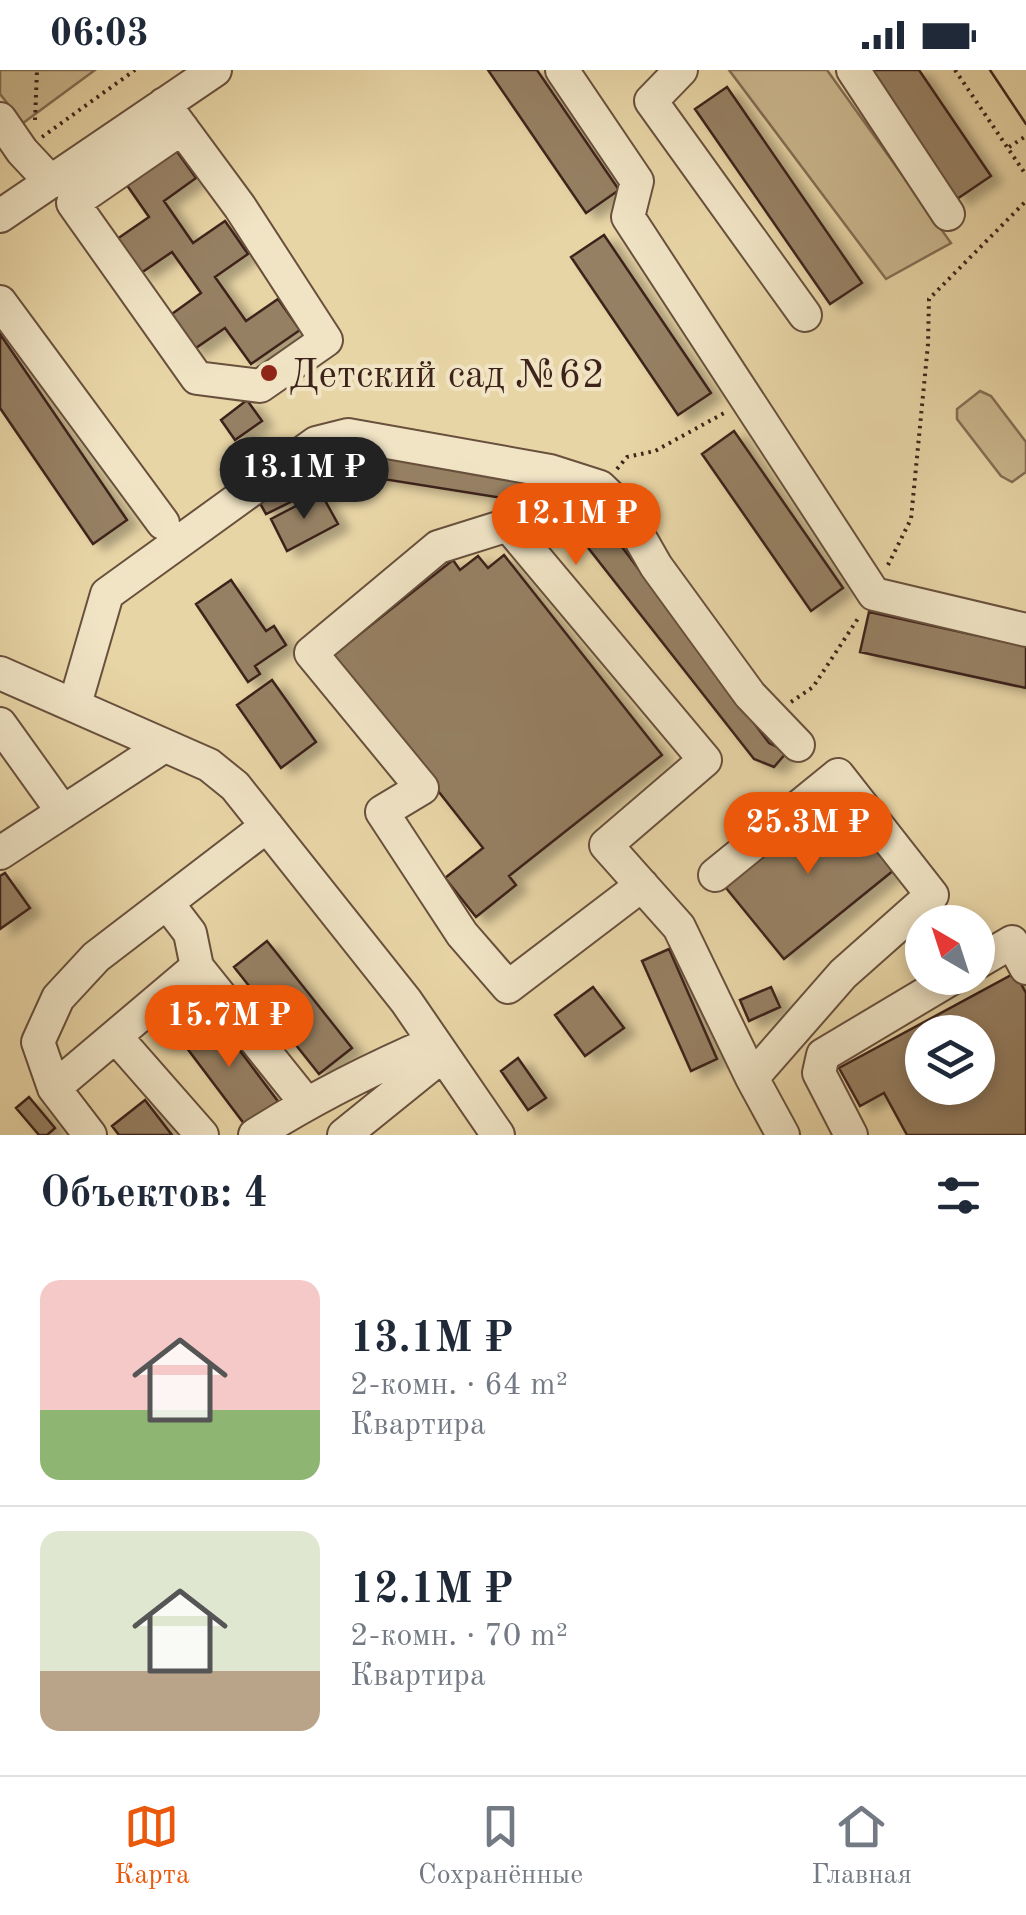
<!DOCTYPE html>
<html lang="ru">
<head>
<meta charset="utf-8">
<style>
  :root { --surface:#fff; --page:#f6f6f7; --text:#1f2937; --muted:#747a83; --line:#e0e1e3; --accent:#ea580c }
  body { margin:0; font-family:"Old Standard TT",serif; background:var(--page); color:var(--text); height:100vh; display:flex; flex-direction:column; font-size:38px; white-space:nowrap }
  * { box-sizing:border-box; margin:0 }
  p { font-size:32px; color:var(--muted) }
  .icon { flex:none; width:55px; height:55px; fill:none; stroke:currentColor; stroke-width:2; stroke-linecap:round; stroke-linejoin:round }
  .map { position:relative; height:1065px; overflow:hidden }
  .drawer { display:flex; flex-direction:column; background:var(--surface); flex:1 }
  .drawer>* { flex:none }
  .needle { width:65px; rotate:321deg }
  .buttons { position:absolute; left:905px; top:835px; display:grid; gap:20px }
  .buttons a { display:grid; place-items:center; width:90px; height:90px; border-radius:50%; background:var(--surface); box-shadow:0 5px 15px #0003; font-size:50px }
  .price { position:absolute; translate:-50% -85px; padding:0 22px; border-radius:35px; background:var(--accent); color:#fff; font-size:32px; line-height:65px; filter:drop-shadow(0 2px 5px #0008) }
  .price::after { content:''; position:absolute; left:50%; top:60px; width:30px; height:22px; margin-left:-15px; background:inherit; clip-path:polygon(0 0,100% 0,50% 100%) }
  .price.current { background:#222; color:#fff }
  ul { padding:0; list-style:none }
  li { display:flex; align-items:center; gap:30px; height:250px; padding:0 40px }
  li+li { border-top:2px solid var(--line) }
  li span { display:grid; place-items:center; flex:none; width:280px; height:200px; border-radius:20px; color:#555 }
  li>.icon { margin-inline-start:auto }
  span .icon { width:120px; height:120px; fill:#fffc; stroke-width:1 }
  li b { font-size:42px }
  h2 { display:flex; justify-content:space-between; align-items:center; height:120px; padding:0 40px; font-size:42px }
  .status { display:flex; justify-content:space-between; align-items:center; height:70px; padding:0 50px; background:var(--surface); direction:ltr }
  .status svg { height:28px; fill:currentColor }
  .tab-bar { display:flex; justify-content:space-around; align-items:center; height:140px; border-top:2px solid var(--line); background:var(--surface); font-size:28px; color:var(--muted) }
  .tab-bar a { display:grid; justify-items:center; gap:5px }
  .tab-bar .current { color:var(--accent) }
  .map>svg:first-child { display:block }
</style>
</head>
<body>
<div class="status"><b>06:03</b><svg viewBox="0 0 49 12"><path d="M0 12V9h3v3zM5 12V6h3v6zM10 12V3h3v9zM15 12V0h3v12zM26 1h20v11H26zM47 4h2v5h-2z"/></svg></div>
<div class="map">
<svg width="1026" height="1065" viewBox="0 0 1026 1065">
  <defs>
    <filter id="shadow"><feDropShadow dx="11" dy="6" stdDeviation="5" flood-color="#0004"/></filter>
  </defs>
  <rect width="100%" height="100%" fill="#e8d5a6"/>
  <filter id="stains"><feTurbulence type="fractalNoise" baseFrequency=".002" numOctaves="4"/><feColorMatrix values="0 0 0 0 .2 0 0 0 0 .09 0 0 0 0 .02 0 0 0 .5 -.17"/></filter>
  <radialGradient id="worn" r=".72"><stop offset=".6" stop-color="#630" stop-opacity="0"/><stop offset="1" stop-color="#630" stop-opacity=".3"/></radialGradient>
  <path fill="#cbb78e" stroke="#846d54" stroke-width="2.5" d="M 0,0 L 95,0 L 23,53 L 0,24 Z
    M 729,0 L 827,0 L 951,173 L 886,209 Z
    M 980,321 L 991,326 L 1026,372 L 1026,402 L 1012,412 L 1001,406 L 957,349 L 957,339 Z"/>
  <path fill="#968063" stroke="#3e231a" stroke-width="2.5" fill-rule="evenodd" filter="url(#shadow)" d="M 488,0 L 537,0 L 619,120 L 586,143 Z
    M 869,0 L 919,0 L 991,106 L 957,129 Z
    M 727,17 L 862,213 L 830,234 L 695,39 Z
    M 173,76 L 196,108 L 164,131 L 193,173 L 225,151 L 248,184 L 215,207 L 246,251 L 278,229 L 300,260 L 251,294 L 225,258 L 193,280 L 169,246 L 201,223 L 172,182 L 141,203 L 117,169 L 149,147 L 124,111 Z
    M 604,165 L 711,323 L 678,345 L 571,187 Z
    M 0,264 L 127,450 L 93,474 L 0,338 Z
    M 247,330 L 262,351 L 235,370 L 221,350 Z
    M 734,361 L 843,518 L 811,541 L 702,384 Z
    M 331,376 L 560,419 L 601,449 L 769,673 L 787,682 L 774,697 L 754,689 L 578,465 L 551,443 L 528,432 L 314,398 L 315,383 Z
    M 307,398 L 317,419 L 266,444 L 255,424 Z
    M 321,423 L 338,454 L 287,481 L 271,449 Z
    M 504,485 L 662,685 L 509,806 L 516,815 L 476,847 L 445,808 L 483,778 L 332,586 L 453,490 L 460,500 L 478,486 L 488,498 Z
    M 231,510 L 266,561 L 274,556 L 286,575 L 255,596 L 260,604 L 248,612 L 196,534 Z
    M 869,542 L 1026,576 L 1026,618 L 860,582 Z
    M 272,610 L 316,672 L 281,698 L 237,635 Z
    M 833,724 L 894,800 L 784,889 L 722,813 Z
    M 5,803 L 30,838 L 0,859 L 0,806 Z
    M 267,871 L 352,978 L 319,1004 L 234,897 Z
    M 669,879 L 717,989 L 691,1001 L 642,891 Z
    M 1015,903 L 1026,923 L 1026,1065 L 907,1065 L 884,1023 L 860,1036 L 839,998 ZM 922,962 L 978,962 L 978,1018 L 922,1018 Z
    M 593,917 L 624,958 L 585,986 L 555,945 Z
    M 771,917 L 780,937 L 749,951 L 740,930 Z
    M 210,941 L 280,1034 L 248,1059 L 177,965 Z
    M 518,988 L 546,1028 L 528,1040 L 501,1001 Z
    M 29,1027 L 55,1058 L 47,1065 L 39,1065 L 16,1038 Z
    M 145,1030 L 172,1065 L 119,1065 L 112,1056 Z"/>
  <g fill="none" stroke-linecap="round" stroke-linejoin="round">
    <defs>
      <path id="minor" d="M 562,0 L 637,111 L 628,147 L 874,524 L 1026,560
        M 681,0 L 651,31 L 805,245
        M 853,0 L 948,144
        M 164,34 L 240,137 L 326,270 L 260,316 L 197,308 L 73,133 L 182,58
        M 0,49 L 22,81 L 51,112
        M 0,146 L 215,0
        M 0,232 L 163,453
        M 0,603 L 209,695 L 235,716 L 406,931 L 498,1065
        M 75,634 L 107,524 L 316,373 L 348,365 L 550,401 L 600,417 L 624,440 L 656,496 L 750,625 L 798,675
        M 0,654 L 63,742
        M 0,783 L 164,676
        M 715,805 L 838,705 L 932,825 L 843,904 L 752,1008 L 783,1065
        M 642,815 L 508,917 L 462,864 L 382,742 L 422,718 L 311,583 L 438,477 L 508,455 L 705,690 L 606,775 L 679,857 L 752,1008
        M 167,833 L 190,863 L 197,897 L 306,1033
        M 978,892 L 1012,872 L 1026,898
        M 116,967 L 202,1065
        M 54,1018 L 197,897
        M 90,1065 L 54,1018 L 38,972 L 58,928 L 96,887 L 267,756
        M 255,1065 C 312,1029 371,999 434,972
        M 344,1065 L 443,985
        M 851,1065 L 819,1003 L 823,985 L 952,908"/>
    </defs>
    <use href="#minor" stroke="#68503d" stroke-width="36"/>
    <path stroke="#3e231a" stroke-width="4" stroke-dasharray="2.5 5" stroke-linecap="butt" d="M 955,0 L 1026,105
      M 35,50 L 37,0
      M 42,67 L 135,0
      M 1009,77 L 1026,66
      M 617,399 L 627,387 L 655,381 L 726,342
      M 888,495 L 911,449 L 928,274 L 929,229 L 1026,131
      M 791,632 L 813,617 L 859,547"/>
    <use href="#minor" stroke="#f0e4c5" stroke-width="32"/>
    <path stroke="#3e231a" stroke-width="2.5" d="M 990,0 L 1026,54"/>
  </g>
  <circle fill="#8f2418" stroke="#f0e4c5" stroke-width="4" cx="269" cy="303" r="10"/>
  <g text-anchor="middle" stroke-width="8" stroke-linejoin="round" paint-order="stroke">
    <g font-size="40" fill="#3e231a" stroke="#f0e4c5" text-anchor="start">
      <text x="289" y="317">Детский сад №62</text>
    </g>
  </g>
  <rect width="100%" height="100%" filter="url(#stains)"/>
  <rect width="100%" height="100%" fill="url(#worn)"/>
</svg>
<div class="buttons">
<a><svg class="needle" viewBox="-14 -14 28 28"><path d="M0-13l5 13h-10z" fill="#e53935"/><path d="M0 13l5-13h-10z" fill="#747a83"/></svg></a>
<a><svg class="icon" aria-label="layers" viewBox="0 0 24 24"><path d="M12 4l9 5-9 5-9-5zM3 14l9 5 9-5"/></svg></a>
</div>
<b class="price current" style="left:304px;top:452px">13.1M ₽</b>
<b class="price" style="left:576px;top:498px">12.1M ₽</b>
<b class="price" style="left:808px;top:807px">25.3M ₽</b>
<b class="price" style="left:229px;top:1000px">15.7M ₽</b>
</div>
<section class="drawer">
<h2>Объектов: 4<svg class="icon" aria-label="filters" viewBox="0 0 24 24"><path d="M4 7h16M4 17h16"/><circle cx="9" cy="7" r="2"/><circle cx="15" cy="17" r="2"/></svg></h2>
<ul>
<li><span style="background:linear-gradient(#f6c9c9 65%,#8fb573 0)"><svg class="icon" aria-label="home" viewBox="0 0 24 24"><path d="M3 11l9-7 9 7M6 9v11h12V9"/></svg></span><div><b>13.1M ₽</b><p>2-комн. · 64 m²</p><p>Квартира</p></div></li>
<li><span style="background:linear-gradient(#dfe7d0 70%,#b9a48a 0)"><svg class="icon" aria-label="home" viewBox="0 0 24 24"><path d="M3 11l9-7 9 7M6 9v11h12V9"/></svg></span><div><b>12.1M ₽</b><p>2-комн. · 70 m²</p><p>Квартира</p></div></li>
</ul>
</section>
<nav class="tab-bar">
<a class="current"><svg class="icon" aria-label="map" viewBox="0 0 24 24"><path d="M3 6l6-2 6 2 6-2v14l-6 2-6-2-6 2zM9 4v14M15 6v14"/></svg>Карта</a>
<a><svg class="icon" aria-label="saved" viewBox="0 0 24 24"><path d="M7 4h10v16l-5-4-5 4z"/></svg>Сохранённые</a>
<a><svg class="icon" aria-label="home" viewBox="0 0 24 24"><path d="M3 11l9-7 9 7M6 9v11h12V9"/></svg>Главная</a>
</nav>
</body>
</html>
